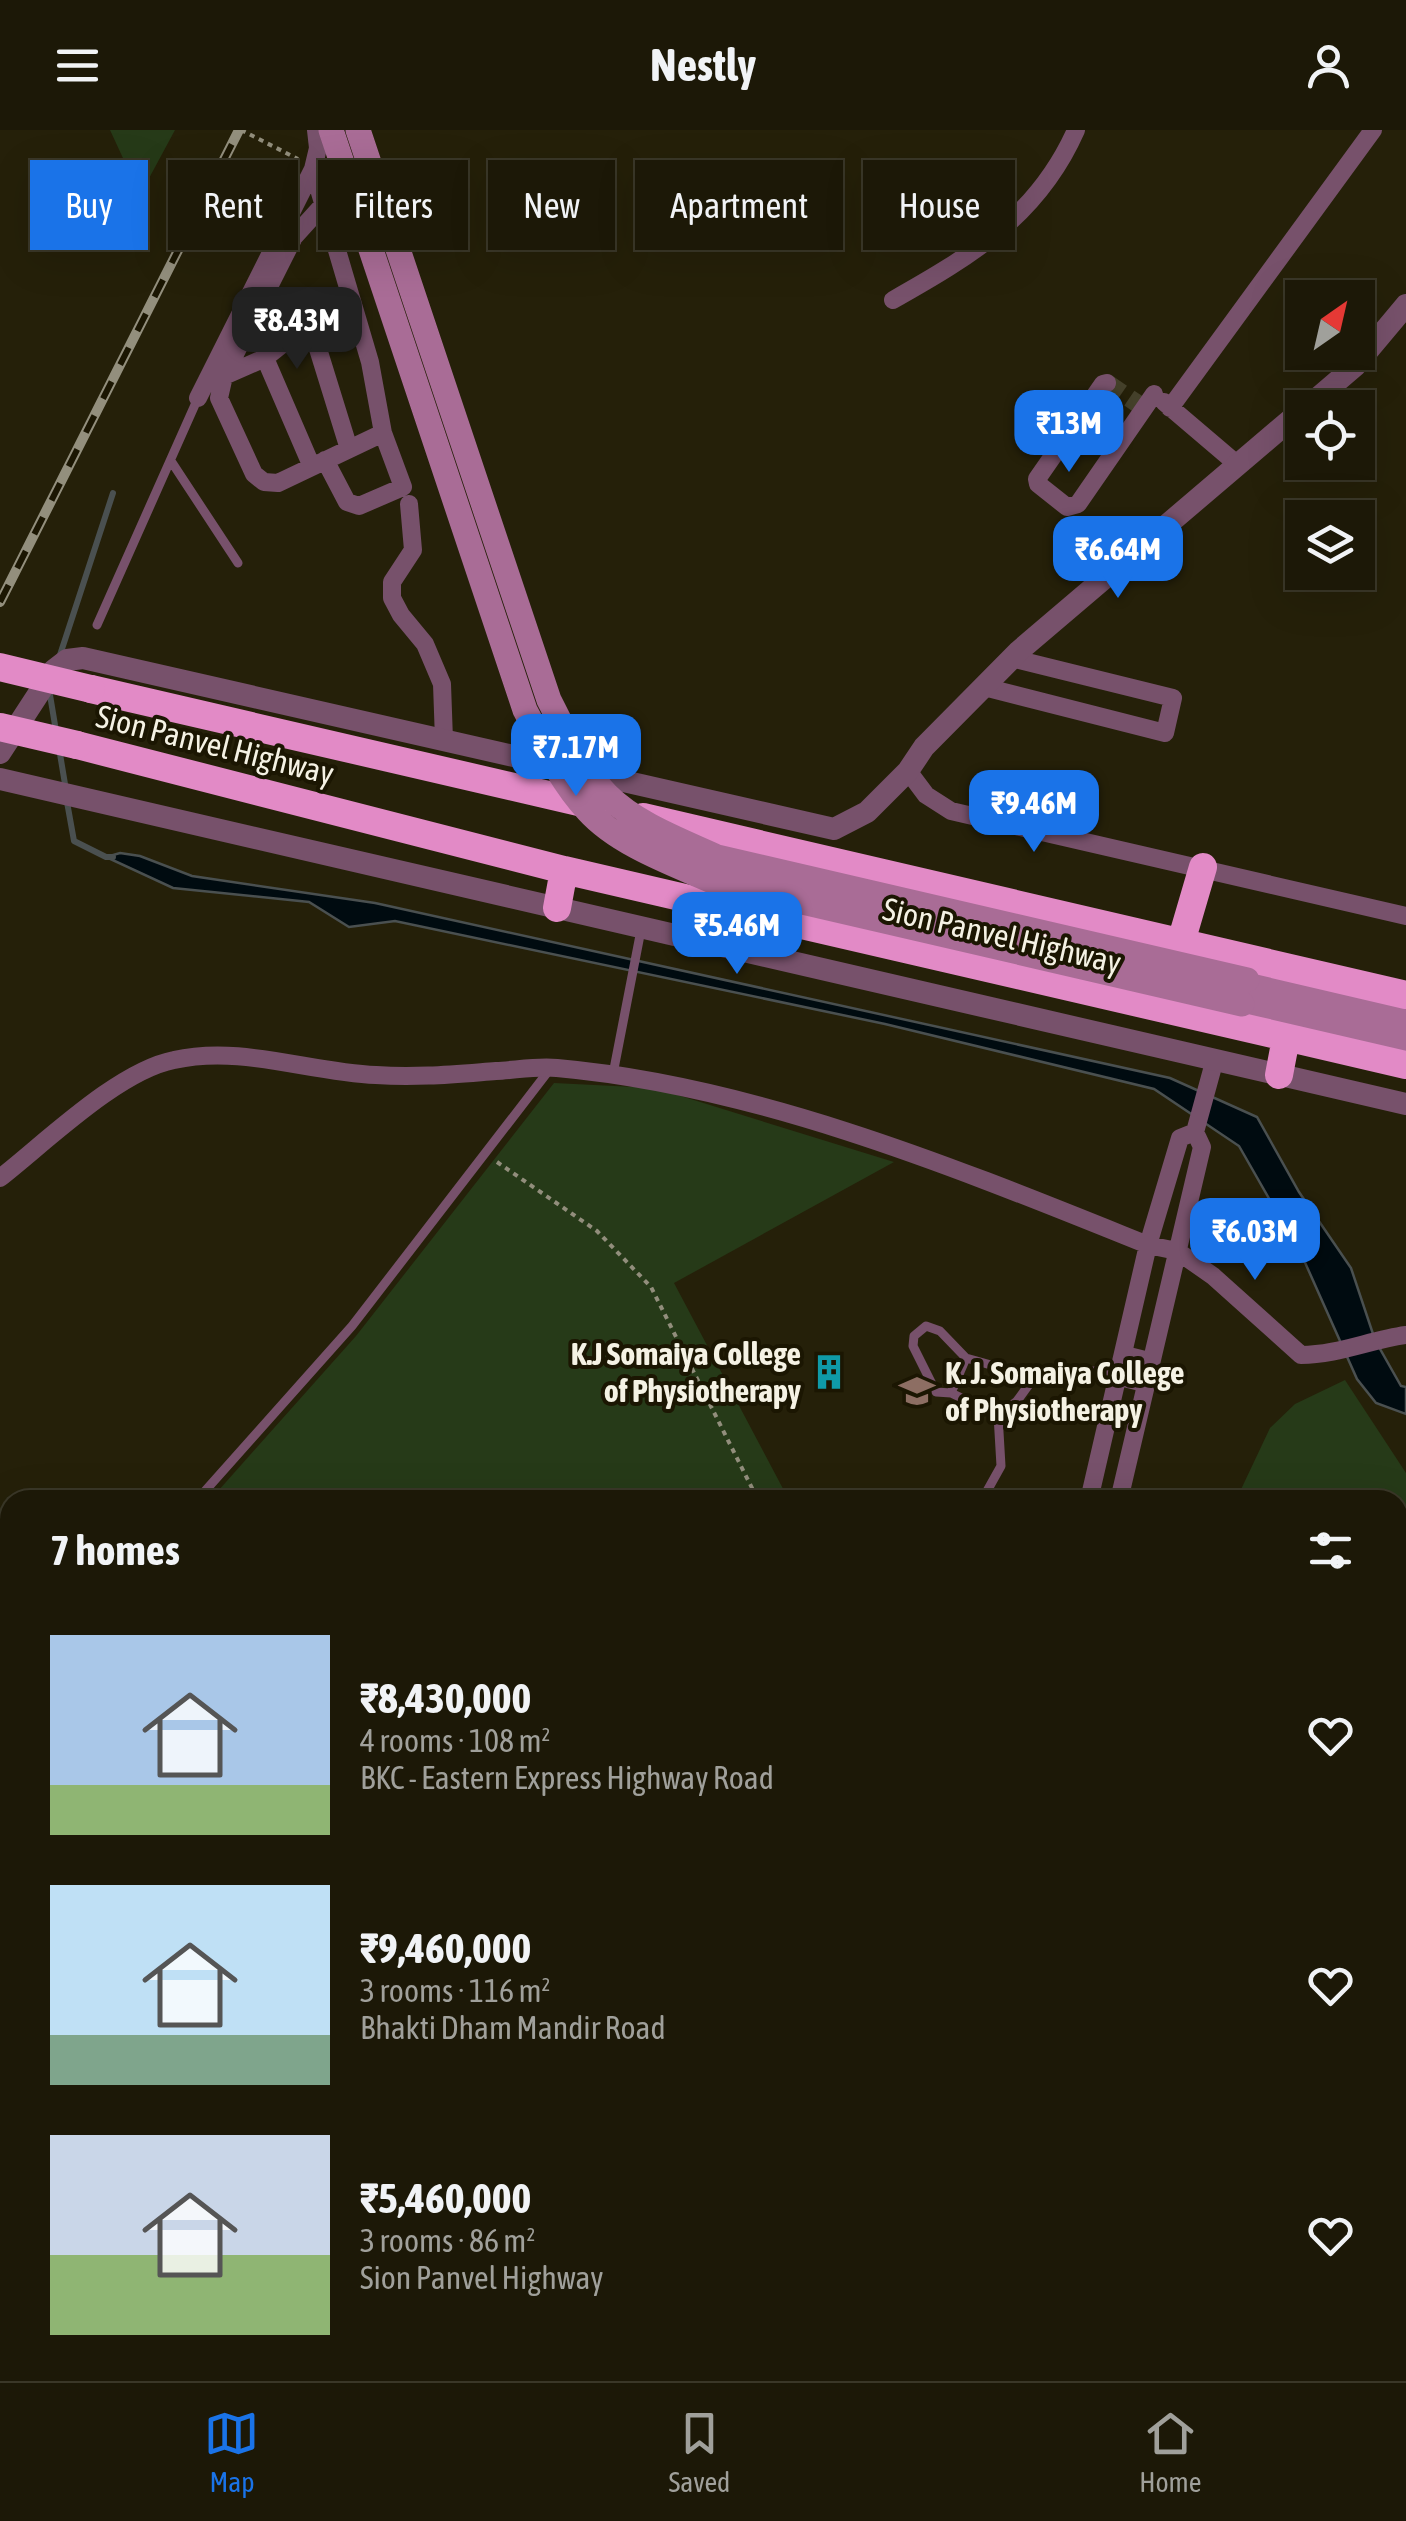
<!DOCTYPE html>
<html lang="en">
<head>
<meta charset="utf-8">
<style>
  :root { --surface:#1c1807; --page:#252111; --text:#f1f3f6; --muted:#a0a09b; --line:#3a3728; --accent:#1a73e8 }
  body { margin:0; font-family:"Asap Condensed",sans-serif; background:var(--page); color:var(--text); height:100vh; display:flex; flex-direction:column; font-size:38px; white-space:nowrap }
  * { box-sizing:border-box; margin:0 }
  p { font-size:32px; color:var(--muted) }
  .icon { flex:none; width:55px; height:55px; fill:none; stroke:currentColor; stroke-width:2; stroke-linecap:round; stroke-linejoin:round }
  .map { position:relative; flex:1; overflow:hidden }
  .sheet { position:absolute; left:0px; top:1360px; width:1408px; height:892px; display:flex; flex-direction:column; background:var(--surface); border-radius:30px 30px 0 0; box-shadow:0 10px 40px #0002,0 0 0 2px var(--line) }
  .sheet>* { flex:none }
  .banner { position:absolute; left:30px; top:30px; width:1348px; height:90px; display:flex; gap:20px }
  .needle { width:65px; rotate:34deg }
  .fabs { position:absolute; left:1285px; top:150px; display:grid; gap:20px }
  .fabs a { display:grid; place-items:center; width:90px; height:90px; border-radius:0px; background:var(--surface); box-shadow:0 10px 40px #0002,0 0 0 2px var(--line); font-size:50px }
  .price { position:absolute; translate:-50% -85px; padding:0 22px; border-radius:20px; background:var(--accent); color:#fff; font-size:32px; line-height:65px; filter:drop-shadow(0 2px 5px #0008) }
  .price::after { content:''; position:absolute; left:50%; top:60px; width:30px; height:22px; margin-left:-15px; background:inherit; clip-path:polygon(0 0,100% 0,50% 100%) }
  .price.selected { background:#222; color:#fff }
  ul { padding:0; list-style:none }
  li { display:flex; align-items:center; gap:30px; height:250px; padding:0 50px }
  li span { display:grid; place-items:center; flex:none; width:280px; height:200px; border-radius:0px; color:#555 }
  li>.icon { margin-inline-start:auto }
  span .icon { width:120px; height:120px; fill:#fffc; stroke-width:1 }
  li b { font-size:42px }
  h2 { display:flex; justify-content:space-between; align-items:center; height:120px; padding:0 50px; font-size:42px }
  .pill { padding:0 35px; border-radius:0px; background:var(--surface); box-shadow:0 10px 40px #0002,0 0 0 2px var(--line); font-size:35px; line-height:90px }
  .pill.selected { background:var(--accent); color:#fff }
  header { display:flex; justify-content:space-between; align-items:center; height:130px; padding:0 50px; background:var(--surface); font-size:45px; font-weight:700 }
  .menu { display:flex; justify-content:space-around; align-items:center; height:140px; border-top:2px solid var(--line); background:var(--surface); font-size:28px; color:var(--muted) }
  .menu a { display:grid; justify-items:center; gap:5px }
  .menu .selected { color:var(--accent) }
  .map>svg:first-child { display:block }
</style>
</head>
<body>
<header><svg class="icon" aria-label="menu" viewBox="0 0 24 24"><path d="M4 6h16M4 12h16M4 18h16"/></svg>Nestly<svg class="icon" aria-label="person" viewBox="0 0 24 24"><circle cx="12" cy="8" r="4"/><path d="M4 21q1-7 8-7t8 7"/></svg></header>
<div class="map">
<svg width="1406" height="2251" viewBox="0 0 1406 2251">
  <rect width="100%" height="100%" fill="#252009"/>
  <path fill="#263a18" d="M 110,0 L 175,0 L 140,65 Z
    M 554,953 L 655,958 L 894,1032 L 674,1153 L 789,1370 L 210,1370 L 356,1206 Z
    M 1345,1250 L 1406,1343 L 1406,2196 L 1398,2194 L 1398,1370 L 1236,1370 L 1270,1298 L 1295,1274 Z"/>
  <path fill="#000b10" stroke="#4a5050" stroke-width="2.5" d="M 120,723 L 140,726 L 192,746 L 375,773 L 1170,948 L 1257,987 L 1299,1062 L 1351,1138 L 1375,1210 L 1401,1256 L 1406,1257 L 1406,1284 L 1376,1273 L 1357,1249 L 1303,1128 L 1239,1016 L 1154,959 L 885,894 L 395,791 L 349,797 L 309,772 L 173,758 L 106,727 Z"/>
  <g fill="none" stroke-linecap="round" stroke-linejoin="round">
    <path stroke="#4a5050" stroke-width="6" d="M 59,528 L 113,363
      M 49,559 L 56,601
      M 59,618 L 66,660
      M 67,672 L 74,711 L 106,727 L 113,727
      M 0,1856 L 10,1858
      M 819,2242 L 847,2251"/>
    <path stroke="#44402a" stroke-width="18" stroke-dasharray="18 9" stroke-linecap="butt" d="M 1107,253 L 1138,274"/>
    <path stroke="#928e7c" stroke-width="4" stroke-dasharray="5 5" stroke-linecap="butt" d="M 241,0 L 298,29
      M 497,1032 L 597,1101 L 651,1157 L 758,1370"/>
    <path stroke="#77516b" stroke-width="9" d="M 171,331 L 238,433
      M 97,495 L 198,268
      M 613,944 L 641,800
      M 1124,1220 L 1152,1227
      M 966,1228 L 940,1201 L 926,1196 L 914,1206 L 913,1216 L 936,1262 L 951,1263 L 998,1285 L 1017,1271 L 1030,1253 L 1083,1241 L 1119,1241
      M 1117,1251 L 1145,1258
      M 951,1263 L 966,1228 L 1019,1243 L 1030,1253
      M 197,1370 L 352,1196 L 550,939
      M 982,1370 L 1001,1336 L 998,1285
      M 327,2242 L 351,2251
      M 623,2242 L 647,2251
      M 314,2251 L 317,2242
      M 491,2251 L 494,2242
      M 560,2251 L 562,2242"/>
    <path stroke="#77516b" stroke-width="18" d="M 313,39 L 370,232 L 383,303 L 403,357 L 359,376 L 347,372 L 325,330
      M 323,75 L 294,107 L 224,246 L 219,268 L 254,344 L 264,352 L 278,353 L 383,303
      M 893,170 C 971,126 1038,86 1076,0
      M 310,193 L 349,319
      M 224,246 L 265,228
      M 1107,253 L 1103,254 L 1037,349 L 1038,354 L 1067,377 L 1078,374 L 1154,264
      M 198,268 L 313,39 L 318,18 L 316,0
      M 1164,272 L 1238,335
      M 1170,278 L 1373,0
      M 312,337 L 265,228 L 347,163
      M 409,374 L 413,420 L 392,452 L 392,468 L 401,485 L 425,514 L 442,554 L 444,610
      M 984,557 L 1165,603 L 1173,568 L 1011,528
      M 908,641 L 926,665 L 951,681 L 1406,786
      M 0,1048 C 46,1012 118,941 174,930 C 241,915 308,942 376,945 C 416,948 456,944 496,941 C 516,940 537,936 557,938 C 759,956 961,1040 1148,1115 L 1177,1121 L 1213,1146 L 1301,1225 C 1337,1225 1370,1210 1406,1205
      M 1089,1370 L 1148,1115 L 1180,1008 L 1195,1002
      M 1119,1370 L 1202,1017 L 1195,1002 L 1215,929
      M 0,1981 L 10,1984
      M 0,2018 L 10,2020
      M 0,2129 L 10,2119
      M 936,2242 L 970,2251
      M 204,2251 L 212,2242"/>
    <path stroke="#77516b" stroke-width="22" d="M 1306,278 L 1355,236 L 1406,175
      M 0,623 L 54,540 L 67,530 L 83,528 L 834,699 L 867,682 L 908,641 L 924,617 L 1019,521 L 1302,280
      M 0,649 L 1406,974"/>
    <path stroke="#a96c96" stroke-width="25" d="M 1247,850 L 1406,887
      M 1242,874 L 1406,911"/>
    <path stroke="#e28ac6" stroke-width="28" d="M 91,559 L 596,676
      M 77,615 L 564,740 L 1406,935
      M 643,687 L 1406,865
      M 557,778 L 564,740
      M 1181,812 L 1203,737
      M 1279,945 L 1286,908"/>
    <defs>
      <path id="rail" d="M 0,472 L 239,0"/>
    </defs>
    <use href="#rail" stroke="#938f7d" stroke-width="10"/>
    <use href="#rail" stroke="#1b1602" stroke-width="6" stroke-dasharray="19" stroke-linecap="butt"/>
    <path stroke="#a96c96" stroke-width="25" d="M 331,0 L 525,580 C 543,614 561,652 588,681 C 618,714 671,733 712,751 L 1242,874
      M 358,0 L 549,570 C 565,601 582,639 607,665 C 636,694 680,710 717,727 L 1247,850"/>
    <path stroke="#e28ac6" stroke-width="28" d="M 0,537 L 91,559
      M 0,597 L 77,615"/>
  </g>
  <defs>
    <symbol id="building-bare" viewBox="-9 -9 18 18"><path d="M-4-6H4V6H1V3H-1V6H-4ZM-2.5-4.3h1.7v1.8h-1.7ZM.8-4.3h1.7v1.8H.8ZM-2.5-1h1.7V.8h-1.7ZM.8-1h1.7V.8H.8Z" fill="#0f9aa8" stroke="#1b1602" stroke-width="2.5" paint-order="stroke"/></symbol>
    <symbol id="university-bare" viewBox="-9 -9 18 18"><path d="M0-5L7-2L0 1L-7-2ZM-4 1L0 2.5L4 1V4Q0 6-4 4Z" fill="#8d6e63" stroke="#1b1602" stroke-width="2.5" paint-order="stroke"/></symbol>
  </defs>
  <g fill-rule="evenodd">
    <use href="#building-bare" x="804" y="1217" width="50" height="50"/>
    <use href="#university-bare" x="892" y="1236" width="50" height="50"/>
  </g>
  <g text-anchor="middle" stroke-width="8" stroke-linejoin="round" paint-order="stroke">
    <g font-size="32" fill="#f5f2e4" stroke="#1b1602">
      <text transform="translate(215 615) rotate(14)" y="11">Sion Panvel Highway</text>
      <text transform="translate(1002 806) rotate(13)" y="11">Sion Panvel Highway</text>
    </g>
    <g font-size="32" font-weight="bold" fill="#f5f2e4" stroke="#1b1602" text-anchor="end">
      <text x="801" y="1235">K.J Somaiya College<tspan x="801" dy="37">of Physiotherapy</tspan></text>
      <text x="945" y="1254" text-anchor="start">K. J. Somaiya College<tspan x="945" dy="37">of Physiotherapy</tspan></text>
    </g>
  </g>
</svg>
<div class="fabs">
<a><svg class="needle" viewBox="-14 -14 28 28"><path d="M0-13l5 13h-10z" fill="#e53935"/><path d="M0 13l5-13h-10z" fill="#a0a09b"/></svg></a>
<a><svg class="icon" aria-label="locate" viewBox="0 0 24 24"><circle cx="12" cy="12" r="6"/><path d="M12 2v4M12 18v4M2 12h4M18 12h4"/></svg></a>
<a><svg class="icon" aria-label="layers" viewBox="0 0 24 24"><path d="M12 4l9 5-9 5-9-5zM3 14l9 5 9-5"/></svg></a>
</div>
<b class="price selected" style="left:297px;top:242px">₹8.43M</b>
<b class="price" style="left:1069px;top:345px">₹13M</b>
<b class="price" style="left:1118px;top:471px">₹6.64M</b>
<b class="price" style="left:576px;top:669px">₹7.17M</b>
<b class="price" style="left:1034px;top:725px">₹9.46M</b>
<b class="price" style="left:737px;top:847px">₹5.46M</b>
<b class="price" style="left:1255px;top:1153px">₹6.03M</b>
<div class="banner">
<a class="pill selected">Buy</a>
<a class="pill">Rent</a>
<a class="pill">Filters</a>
<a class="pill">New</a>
<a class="pill">Apartment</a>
<a class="pill">House</a>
</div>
<section class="sheet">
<h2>7 homes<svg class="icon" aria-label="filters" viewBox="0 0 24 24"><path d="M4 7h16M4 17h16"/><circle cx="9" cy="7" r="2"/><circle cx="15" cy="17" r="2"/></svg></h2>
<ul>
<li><span style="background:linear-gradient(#a9c7e8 75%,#8fb573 0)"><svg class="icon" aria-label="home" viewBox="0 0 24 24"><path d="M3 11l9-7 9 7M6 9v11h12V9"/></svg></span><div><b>₹8,430,000</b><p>4 rooms · 108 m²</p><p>BKC - Eastern Express Highway Road</p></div><svg class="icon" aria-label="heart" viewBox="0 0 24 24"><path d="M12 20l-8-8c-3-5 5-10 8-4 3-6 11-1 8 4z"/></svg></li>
<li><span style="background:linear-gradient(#bfe0f5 75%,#7fa58c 0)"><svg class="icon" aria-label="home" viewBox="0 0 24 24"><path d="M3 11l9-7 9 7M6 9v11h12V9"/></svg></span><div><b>₹9,460,000</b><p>3 rooms · 116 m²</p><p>Bhakti Dham Mandir Road</p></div><svg class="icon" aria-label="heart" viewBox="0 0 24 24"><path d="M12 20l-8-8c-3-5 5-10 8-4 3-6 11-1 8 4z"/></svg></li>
<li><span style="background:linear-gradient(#c9d6e8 60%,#8fb573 0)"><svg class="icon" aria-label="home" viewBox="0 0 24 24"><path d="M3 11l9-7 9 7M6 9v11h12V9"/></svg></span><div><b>₹5,460,000</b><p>3 rooms · 86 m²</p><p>Sion Panvel Highway</p></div><svg class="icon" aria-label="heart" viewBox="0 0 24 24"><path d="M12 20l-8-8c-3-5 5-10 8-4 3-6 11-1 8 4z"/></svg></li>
</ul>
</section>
</div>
<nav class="menu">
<a class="selected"><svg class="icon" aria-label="map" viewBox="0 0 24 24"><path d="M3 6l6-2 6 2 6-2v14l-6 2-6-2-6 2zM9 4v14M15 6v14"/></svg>Map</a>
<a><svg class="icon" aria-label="saved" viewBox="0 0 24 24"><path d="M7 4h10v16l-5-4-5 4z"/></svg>Saved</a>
<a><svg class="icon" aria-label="home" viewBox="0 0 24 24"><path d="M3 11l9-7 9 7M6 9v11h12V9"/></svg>Home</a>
</nav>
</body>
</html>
